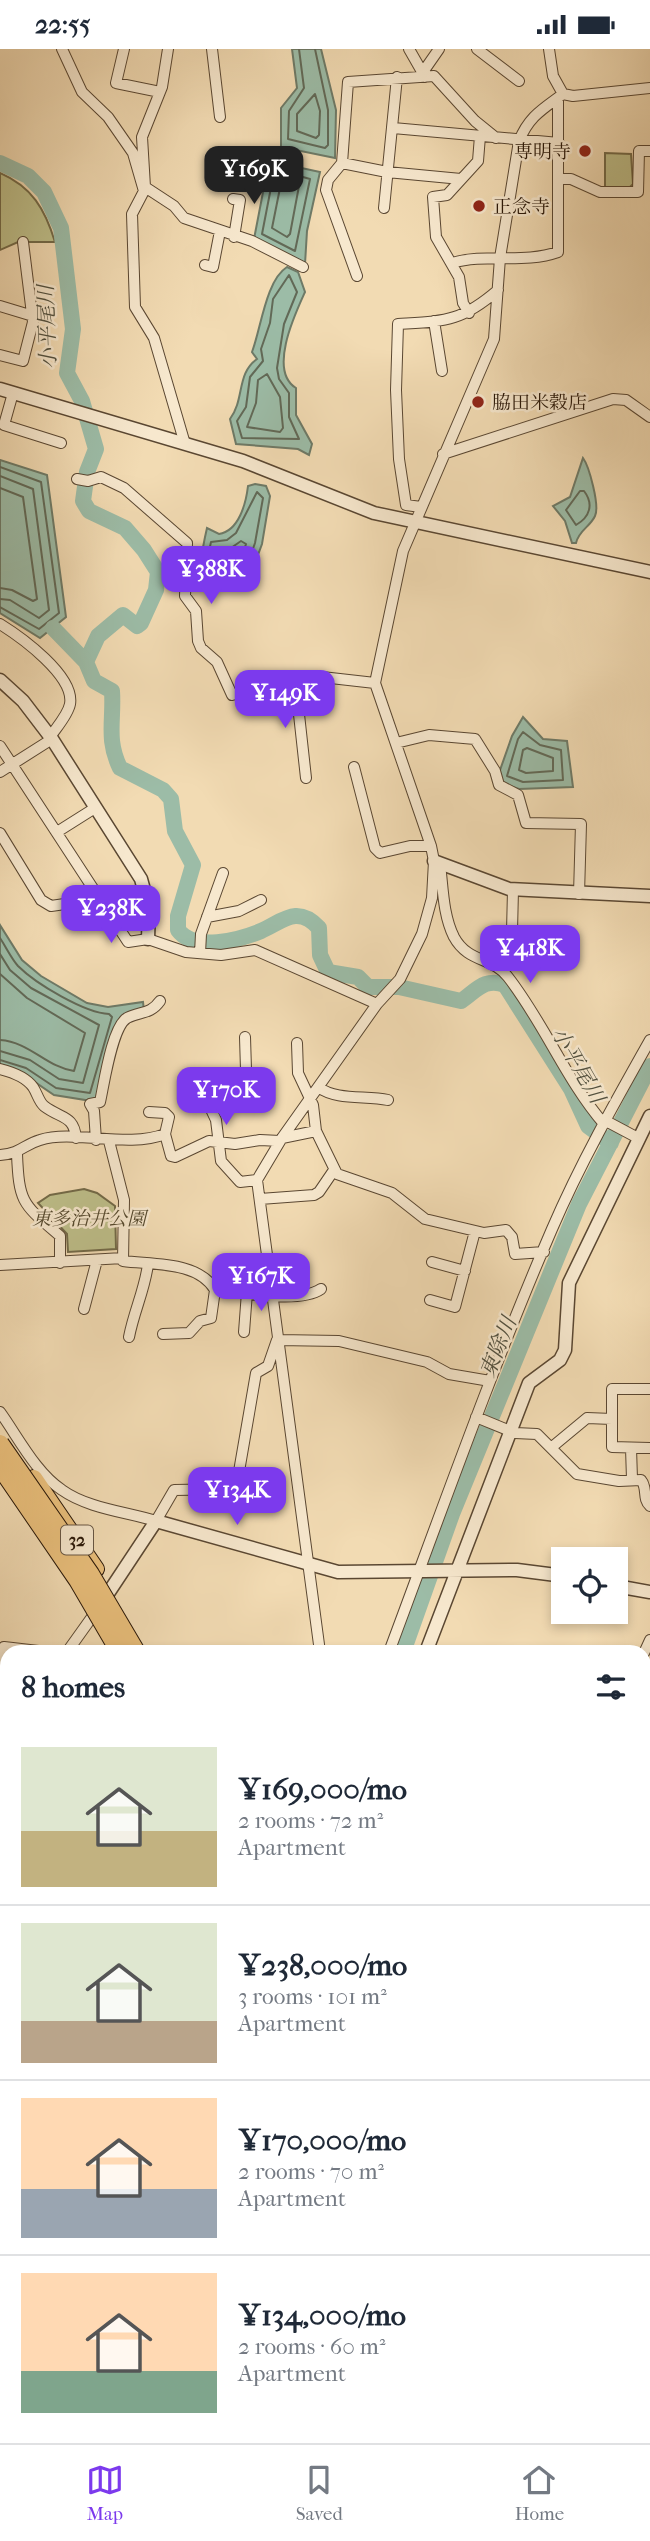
<!DOCTYPE html>
<html lang="en">
<head>
<meta charset="utf-8">
<style>
  :root { --surface:#fff; --page:#f2f2f3; --text:#1f2937; --muted:#747a83; --line:#e0e1e3; --accent:#7c3aed }
  body { margin:0; font-family:"IM FELL French Canon","Noto Serif JP",serif; background:var(--page); color:var(--text); height:100vh; display:flex; flex-direction:column; font-size:26px; white-space:nowrap }
  * { box-sizing:border-box; margin:0 }
  p { font-size:23px; color:var(--muted) }
  .icon { flex:none; width:38px; height:38px; fill:none; stroke:currentColor; stroke-width:2; stroke-linecap:round; stroke-linejoin:round }
  .map { position:relative; flex:1; overflow:hidden }
  .panel { position:absolute; left:0px; top:1596px; width:651px; height:798px; display:flex; flex-direction:column; background:var(--surface); border-radius:21px 21px 0 0; box-shadow:0 4px 10px #0003 }
  .panel>* { flex:none }
  .controls { position:absolute; left:551px; top:1498px; display:grid; gap:14px }
  .controls a { display:grid; place-items:center; width:77px; height:77px; border-radius:0px; background:var(--surface); box-shadow:0 4px 10px #0003; font-size:35px }
  .price { position:absolute; translate:-50% -60px; padding:0 16px; border-radius:14px; background:var(--accent); color:#fff; font-size:23px; line-height:46px; filter:drop-shadow(0 2px 4px #0008) }
  .price::after { content:''; position:absolute; left:50%; top:42px; width:21px; height:16px; margin-left:-10px; background:inherit; clip-path:polygon(0 0,100% 0,50% 100%) }
  .price.active { background:#222; color:#fff }
  ul { padding:0; list-style:none }
  li { display:flex; align-items:center; gap:21px; height:175px; padding:0 21px }
  li+li { border-top:2px solid var(--line) }
  li span { display:grid; place-items:center; flex:none; width:196px; height:140px; border-radius:0px; color:#555 }
  li>.icon { margin-inline-start:auto }
  span .icon { width:84px; height:84px; fill:#fffc; stroke-width:1 }
  li b { font-size:30px }
  h2 { display:flex; justify-content:space-between; align-items:center; height:84px; padding:0 21px; font-size:30px }
  .status { display:flex; justify-content:space-between; align-items:center; height:49px; padding:0 35px; background:var(--surface); direction:ltr }
  .status svg { height:19px; fill:currentColor }
  .dock { display:flex; justify-content:space-around; align-items:center; height:98px; border-top:2px solid var(--line); background:var(--surface); font-size:19px; color:var(--muted) }
  .dock a { display:grid; justify-items:center; gap:4px }
  .dock .active { color:var(--accent) }
  .map>svg:first-child { display:block }
</style>
</head>
<body>
<div class="status"><b>22:55</b><svg viewBox="0 0 49 12"><path d="M0 12V9h3v3zM5 12V6h3v6zM10 12V3h3v9zM15 12V0h3v12zM26 1h20v11H26zM47 4h2v5h-2z"/></svg></div>
<div class="map">
<svg width="650" height="2394" viewBox="0 0 650 2394">
  <rect width="100%" height="100%" fill="#f2dbb3"/>
  <filter id="stains"><feTurbulence type="fractalNoise" baseFrequency=".00286" numOctaves="4"/><feColorMatrix values="0 0 0 0 .2 0 0 0 0 .09 0 0 0 0 .02 0 0 0 .5 -.17"/></filter>
  <radialGradient id="worn" r=".72"><stop offset=".6" stop-color="#630" stop-opacity="0"/><stop offset="1" stop-color="#630" stop-opacity=".3"/></radialGradient>
  <path fill="#bebf8a" stroke="#736a48" stroke-width="2" d="M 605,104 L 631,105 L 633,135 L 628,140 L 605,139 Z
    M 0,124 C 32,138 45,160 55,193 L 18,193 L 0,201 Z
    M 84,1140 L 97,1144 L 115,1157 L 116,1200 L 68,1203 L 67,1185 L 38,1154 L 50,1146 Z"/>
  <path fill="#9cbca7" stroke="#6e7a67" stroke-width="2" d="M 292,0 L 321,0 L 336,61 L 335,109 L 281,98 L 281,59 L 297,39 Z
    M 269,112 L 320,123 L 307,182 L 305,215 L 254,190 Z
    M 287,218 L 298,223 L 305,243 C 295,265 268,322 296,339 L 296,366 L 312,395 L 309,406 L 298,400 L 236,395 L 230,370 C 245,350 236,325 257,310 L 252,303 C 261,279 266,231 287,218 Z
    M 583,409 C 589,417 600,457 595,467 C 590,478 579,481 576,494 L 572,494 L 565,472 L 553,457 L 570,448 Z
    M 0,411 L 47,426 L 66,568 L 40,589 L 0,564 Z
    M 255,435 L 266,437 L 270,447 L 262,495 L 252,522 C 201,531 195,531 207,479 L 219,485 C 239,482 246,454 248,437 Z
    M 523,668 L 543,690 L 567,692 L 573,738 L 519,740 L 504,735 L 499,724 L 512,687 Z
    M 0,876 L 22,911 L 41,927 L 87,954 L 108,958 L 143,953 L 144,962 L 121,968 L 98,1053 L 54,1046 L 23,1025 L 0,1017 Z"/>
  <g fill="none" stroke-linecap="round" stroke-linejoin="round">
    <path stroke="#626957" stroke-width="2" d="M 299,0 L 304,39 L 289,62 L 288,90 L 325,99 L 328,96 L 328,61 L 315,0
      M 315,45 L 320,62 L 319,86 L 316,89 L 297,82 L 297,65 Z
      M 278,121 L 310,130 L 295,202 L 262,185 L 274,123 Z
      M 284,131 L 299,137 L 290,185 L 287,188 L 272,179 L 281,134 Z
      M 289,226 L 297,243 L 284,275 L 277,319 L 279,330 L 289,344 L 289,368 L 299,390 L 242,389 L 237,372 L 246,358 L 250,328 L 263,312 L 261,300 L 270,274 L 273,250 Z
      M 267,325 L 280,348 L 283,379 L 280,383 L 247,378 L 256,354 L 258,331 Z
      M 0,418 L 41,433 L 59,564 L 39,580 L 0,558
      M 0,427 L 33,440 L 49,561 L 39,569 L 10,551 L 0,550
      M 0,439 L 23,448 L 37,550 L 33,552 L 12,541 L 0,539
      M 580,442 L 584,442 C 594,455 590,468 576,476 L 566,461 Z
      M 257,443 L 263,449 L 255,494 L 248,514 L 220,520 L 210,518 L 207,511 L 211,493 L 227,491 L 236,484 Z
      M 241,492 L 246,495 L 242,507 L 217,510 L 219,502 L 231,499 Z
      M 523,683 L 540,696 L 561,701 L 563,731 L 523,733 L 507,727 L 518,690 Z
      M 527,699 L 553,709 L 553,722 L 526,724 L 519,721 L 523,701 Z
      M 0,889 C 6,898 11,909 18,917 C 36,935 85,964 109,965 L 112,968 L 90,1044 L 56,1039 L 26,1019 L 0,1011
      M 0,905 L 10,921 L 31,939 L 99,976 L 83,1034 L 59,1030 L 30,1011 L 0,1002
      M 0,925 L 27,949 L 85,984 L 74,1022 C 46,1018 30,993 0,991"/>
    <path stroke="#6e7a67" stroke-width="2.5" d="M 287,116 L 291,100"/>
    <path stroke="#9cbca7" stroke-width="16" d="M 0,114 L 28,127 L 44,143 L 61,179 L 73,280 L 67,324 L 82,352 L 96,400 L 87,423 L 83,452 L 89,462 L 125,479 L 144,501 L 158,523 L 156,541 L 141,574 L 137,577 L 123,566 L 98,587 L 86,613 L 94,632 L 112,642 C 114,672 106,690 120,719 L 163,741 L 171,750 L 175,782 L 193,816 L 178,867 L 178,881 C 194,903 239,891 261,882 C 282,873 297,855 319,879 L 320,906 L 328,923 L 358,928 L 368,938 L 399,938 L 461,952 C 476,942 485,928 505,936 L 571,1040 L 588,1077 L 611,1094
      M 53,579 L 86,613
      M 403,1603 L 452,1465 L 579,1155 L 650,1017
      M 79,2394 L 80,2387"/>
    <defs>
      <path id="minor" d="M 62,0 L 82,43 L 108,68 L 133,104 L 144,142 L 132,165 L 135,258 L 154,289 L 185,395
        M 124,0 L 116,34 L 160,43
        M 212,0 L 220,68
        M 409,0 L 425,28
        M 477,0 L 519,32
        M 549,0 L 553,27 L 563,45 L 573,47 L 650,39
        M 423,23 L 439,0
        M 393,79 L 559,94
        M 342,114 L 387,123 L 461,130
        M 558,130 L 571,130 L 600,143 L 638,143 L 639,102 L 650,102
        M 145,138 L 174,157 L 184,169 L 252,192 L 303,218
        M 145,138 L 142,88 L 162,38 L 168,0
        M 233,150 L 240,151 L 234,188
        M 384,159 L 397,28
        M 452,214 C 486,204 524,215 558,203 L 558,49
        M 205,216 L 213,218 L 220,182
        M 357,227 L 326,141 L 328,131 L 342,114 L 348,33 L 434,27 L 475,72 L 496,89
        M 0,257 L 33,267
        M 469,264 L 463,254 L 459,228 L 436,188 L 433,148 L 447,146 L 478,112 L 480,87
        M 434,272 L 442,322
        M 0,306 L 23,312 L 33,273 L 23,193
        M 13,344 L 4,376 L 61,394
        M 443,405 L 613,350 L 626,351 L 650,368
        M 77,430 L 88,432 L 101,428 L 124,439 L 187,494 L 185,547 L 196,562 L 198,592 L 201,599 L 217,613 L 232,646 L 295,629 L 322,628 L 375,634
        M 421,458 L 406,456 L 399,410 L 396,341 L 398,275 C 445,272 461,273 498,241
        M 0,575 C 21,588 75,627 70,655 C 68,666 56,679 50,688
        M 295,629 L 306,729
        M 396,694 L 429,686 L 475,690 L 495,722 L 499,736 L 518,746 L 526,774 L 581,775 L 579,845
        M 0,697 L 128,893 L 148,890 L 186,903 L 221,906 L 255,901 L 377,955
        M 354,718 L 375,799 L 380,804 L 410,797 L 431,797
        M 0,723 L 52,690
        M 57,783 L 95,759
        M 0,784 L 41,851 L 51,857 L 99,850
        M 440,815 C 443,839 443,866 454,888 C 468,914 493,908 508,928 C 544,974 566,1031 604,1075
        M 513,841 L 512,882 L 517,904
        M 207,868 L 239,862 L 261,851
        M 200,904 L 201,885 L 223,824
        M 245,988 L 246,1021 L 238,1026 L 217,1025 L 208,1054 L 216,1071 L 221,1112 L 240,1133 L 257,1131
        M 297,994 L 298,1024 L 313,1056 L 316,1082 L 337,1125 L 392,1144 L 425,1170 L 484,1184 L 506,1181 L 512,1188 L 515,1205 L 544,1203
        M 0,1020 C 12,1023 26,1028 33,1038 C 37,1044 39,1053 44,1057 C 61,1070 74,1066 76,1089
        M 318,1038 C 337,1052 366,1046 388,1051
        M 606,1072 L 638,1089
        M 165,1085 L 171,1107 L 175,1108 L 209,1092 L 235,1095 L 260,1091 L 280,1092
        M 282,1089 L 316,1082
        M 96,1091 L 94,1062 L 90,1055 L 100,1053 C 104,1035 112,978 127,969 C 140,962 150,966 160,952
        M 109,1092 L 124,1151 L 123,1212 C 153,1216 198,1212 215,1241 L 211,1269 L 200,1272 L 189,1284 L 163,1285
        M 17,1105 C 19,1155 23,1155 60,1187 L 60,1214
        M 0,1106 C 22,1104 23,1096 40,1091 C 74,1080 127,1100 165,1085 L 169,1068 L 165,1064 L 149,1063
        M 260,1150 L 314,1146 L 319,1143 L 334,1121
        M 432,1213 L 465,1222
        M 0,1216 L 123,1209
        M 215,1241 C 242,1243 299,1255 321,1240
        M 430,1251 L 455,1258 L 475,1182
        M 84,1260 L 97,1211
        M 244,1283 L 247,1243
        M 129,1288 C 134,1262 145,1240 148,1215
        M 278,1291 L 339,1292 L 427,1313 L 449,1325 L 490,1332
        M 650,1340 L 612,1340 L 612,1398 L 650,1399
        M 0,1363 C 18,1388 36,1424 62,1441 C 87,1459 126,1463 156,1472 L 174,1441 L 233,1440 L 237,1434 L 256,1324 L 268,1317 L 277,1291
        M 476,1368 L 515,1384 L 537,1385 L 577,1425 L 619,1432 L 641,1431 C 648,1439 642,1450 650,1457
        M 552,1398 L 587,1369 L 612,1370
        M 631,1399 L 632,1430
        M 67,1603 L 92,1568
        M 320,1603 L 257,1131 L 282,1089 L 377,955 L 400,930 L 422,885 L 432,849 L 434,812 L 431,797 L 375,634 L 403,502 L 494,290 L 500,209 L 519,92 C 529,67 543,60 563,45
        M 389,1603 C 442,1461 492,1319 552,1180 C 580,1115 615,1053 650,991
        M 644,1604 L 650,1591
        M 0,1612 L 4,1598 L 47,1603
        M 0,1658 L 7,1660
        M 0,1705 L 7,1696
        M 644,1747 L 646,1754 L 650,1754
        M 644,1865 L 650,1865
        M 644,1947 L 646,1947
        M 644,1987 L 650,1976
        M 644,1995 L 650,1999
        M 644,2026 L 650,2028
        M 0,2389 L 5,2394
        M 66,2394 L 68,2387
        M 94,2394 L 96,2387
        M 209,2394 L 215,2387"/>
      <path id="tertiary" d="M 0,340 L 243,412 L 374,464 L 650,523
        M 0,631 L 23,652 L 52,690 L 141,830 L 149,859 L 148,890
        M 434,812 L 509,840 L 650,847
        M 616,1537 L 650,1543
        M 101,1555 L 156,1472 L 338,1523 L 517,1521 L 564,1527
        M 426,1603 L 529,1334 L 560,1311 L 565,1301 L 569,1234 L 650,1067"/>
      <path id="secondary" d="M 644,2122 L 650,2082"/>
      <path id="primary" d="M 34,1429 L 96,1520
        M 399,2387 L 402,2394
        M 492,2387 L 497,2394"/>
      <path id="motorway" d="M 422,2387 L 424,2394
        M 444,2387 L 447,2394
        M 477,2387 L 483,2394"/>
    </defs>
    <use href="#minor" stroke="#5a4732" stroke-width="12"/>
    <use href="#tertiary" stroke="#5a4732" stroke-width="15"/>
    <use href="#secondary" stroke="#281607" stroke-width="17"/>
    <use href="#primary" stroke="#281607" stroke-width="18"/>
    <use href="#motorway" stroke="#281607" stroke-width="20"/>
    <use href="#minor" stroke="#f7e8ce" stroke-width="10"/>
    <use href="#tertiary" stroke="#f7e8ce" stroke-width="12"/>
    <use href="#secondary" stroke="#f7e8ce" stroke-width="14"/>
    <use href="#primary" stroke="#e9be7a" stroke-width="16"/>
    <use href="#motorway" stroke="#e9be7a" stroke-width="18"/>
    <defs>
      <path id="motorway-bridge" d="M 0,1395 L 90,1525 L 136,1603
        M 0,1417 L 78,1531 L 120,1603"/>
    </defs>
    <use href="#motorway-bridge" stroke="#281607" stroke-width="20" stroke-linecap="butt"/>
    <use href="#motorway-bridge" stroke="#e9be7a" stroke-width="18"/>
  </g>
  <g fill="#8f2418" stroke="#f7e8ce" stroke-width="2.5">
    <circle cx="585" cy="102" r="7"/>
    <circle cx="479" cy="157" r="7"/>
    <circle cx="478" cy="353" r="7"/>
  </g>
  <g text-anchor="middle" stroke-width="5" stroke-linejoin="round" paint-order="stroke">
    <rect fill="#f7e8ce" stroke="#665543" stroke-width="2" x="61" y="1476.5" width="32" height="29" rx="5"/>
    <g font-size="18" font-weight="bold" fill="#281607">
      <text x="77" y="1497">32</text>
    </g>
    <g font-size="19" fill="#281607" stroke="#f7e8ce" text-anchor="start">
      <text x="571" y="109" text-anchor="end">専明寺</text>
      <text x="493" y="164">正念寺</text>
      <text x="492" y="360">脇田米穀店</text>
    </g>
    <g font-size="19" font-style="italic" fill="#55492e" stroke="#f7e8ce">
      <text x="89" y="1176">東多治井公園</text>
    </g>
    <g font-size="21" font-style="italic" fill="#51503f" stroke="#f7e8ce">
      <text transform="translate(47 278) rotate(-92)" y="7">小平尾川</text>
      <text transform="translate(578 1016) rotate(60)" y="7">小平尾川</text>
      <text transform="translate(498 1298) rotate(-68)" y="7">東除川</text>
    </g>
  </g>
  <rect width="100%" height="100%" filter="url(#stains)"/>
  <rect width="100%" height="100%" fill="url(#worn)"/>
</svg>
<div class="controls">
<a><svg class="icon" aria-label="locate" viewBox="0 0 24 24"><circle cx="12" cy="12" r="6"/><path d="M12 2v4M12 18v4M2 12h4M18 12h4"/></svg></a>
</div>
<b class="price active" style="left:254px;top:157px">¥169K</b>
<b class="price" style="left:211px;top:557px">¥388K</b>
<b class="price" style="left:285px;top:681px">¥149K</b>
<b class="price" style="left:111px;top:896px">¥238K</b>
<b class="price" style="left:530px;top:936px">¥418K</b>
<b class="price" style="left:226px;top:1078px">¥170K</b>
<b class="price" style="left:261px;top:1264px">¥167K</b>
<b class="price" style="left:237px;top:1478px">¥134K</b>
<section class="panel">
<h2>8 homes<svg class="icon" aria-label="filters" viewBox="0 0 24 24"><path d="M4 7h16M4 17h16"/><circle cx="9" cy="7" r="2"/><circle cx="15" cy="17" r="2"/></svg></h2>
<ul>
<li><span style="background:linear-gradient(#dfe7d0 60%,#c2b280 0)"><svg class="icon" aria-label="home" viewBox="0 0 24 24"><path d="M3 11l9-7 9 7M6 9v11h12V9"/></svg></span><div><b>¥169,000/mo</b><p>2 rooms · 72 m²</p><p>Apartment</p></div></li>
<li><span style="background:linear-gradient(#dfe7d0 70%,#b9a48a 0)"><svg class="icon" aria-label="home" viewBox="0 0 24 24"><path d="M3 11l9-7 9 7M6 9v11h12V9"/></svg></span><div><b>¥238,000/mo</b><p>3 rooms · 101 m²</p><p>Apartment</p></div></li>
<li><span style="background:linear-gradient(#ffd9b3 65%,#9aa5b1 0)"><svg class="icon" aria-label="home" viewBox="0 0 24 24"><path d="M3 11l9-7 9 7M6 9v11h12V9"/></svg></span><div><b>¥170,000/mo</b><p>2 rooms · 70 m²</p><p>Apartment</p></div></li>
<li><span style="background:linear-gradient(#ffd9b3 70%,#7fa58c 0)"><svg class="icon" aria-label="home" viewBox="0 0 24 24"><path d="M3 11l9-7 9 7M6 9v11h12V9"/></svg></span><div><b>¥134,000/mo</b><p>2 rooms · 60 m²</p><p>Apartment</p></div></li>
</ul>
</section>
</div>
<nav class="dock">
<a class="active"><svg class="icon" aria-label="map" viewBox="0 0 24 24"><path d="M3 6l6-2 6 2 6-2v14l-6 2-6-2-6 2zM9 4v14M15 6v14"/></svg>Map</a>
<a><svg class="icon" aria-label="saved" viewBox="0 0 24 24"><path d="M7 4h10v16l-5-4-5 4z"/></svg>Saved</a>
<a><svg class="icon" aria-label="home" viewBox="0 0 24 24"><path d="M3 11l9-7 9 7M6 9v11h12V9"/></svg>Home</a>
</nav>
</body>
</html>
